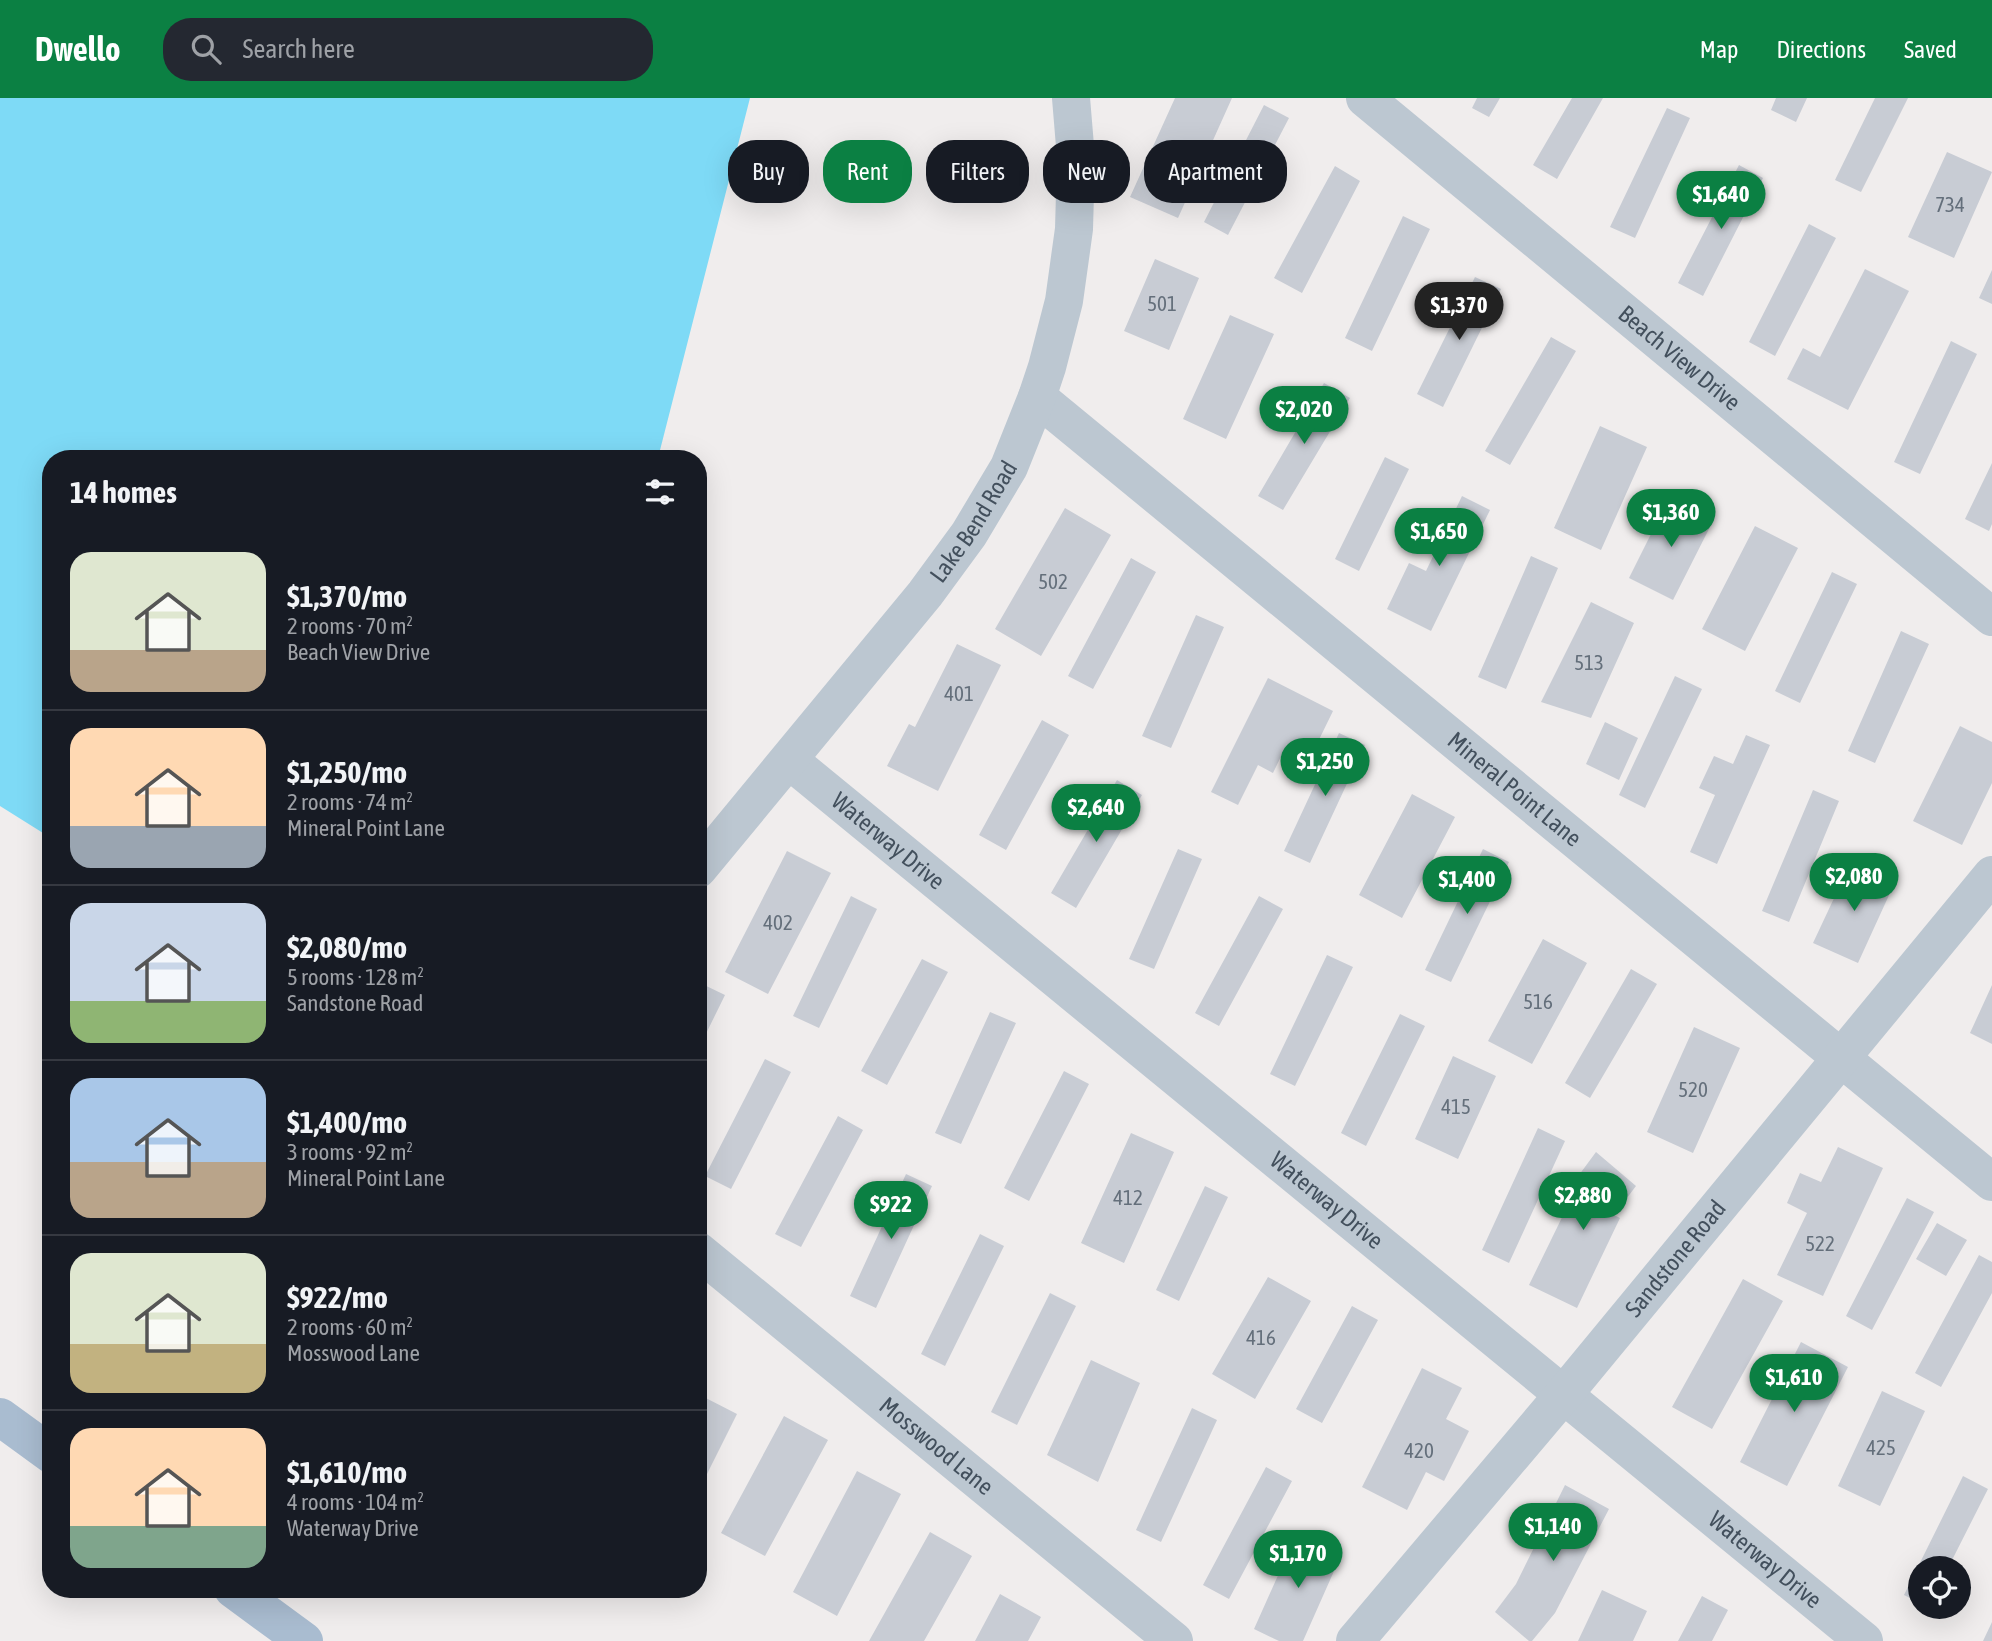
<!DOCTYPE html>
<html lang="en">
<head>
<meta charset="utf-8">
<style>
  :root { --surface:#171b24; --page:#242831; --text:#f1f3f6; --muted:#9ea1a6; --line:#363941; --accent:#0b8043 }
  body { margin:0; font-family:"Asap Condensed",sans-serif; background:var(--page); color:var(--text); height:100vh; display:flex; flex-direction:column; font-size:26px; white-space:nowrap }
  * { box-sizing:border-box; margin:0 }
  p { font-size:23px; color:var(--muted) }
  .icon { flex:none; width:38px; height:38px; fill:none; stroke:currentColor; stroke-width:2; stroke-linecap:round; stroke-linejoin:round }
  .map { position:relative; flex:1; overflow:hidden }
  .details { position:absolute; left:42px; top:352px; width:665px; height:1148px; display:flex; flex-direction:column; background:var(--surface); border-radius:28px; box-shadow:0 7px 28px #0002 }
  .details>* { flex:none }
  .hud { position:absolute; left:728px; top:42px; width:665px; height:63px; display:flex; gap:14px }
  .controls { position:absolute; left:1908px; top:1458px; display:grid; gap:14px }
  .controls a { display:grid; place-items:center; width:63px; height:63px; border-radius:50%; background:var(--surface); box-shadow:0 7px 28px #0002; font-size:35px }
  .price { position:absolute; translate:-50% -60px; padding:0 16px; border-radius:24px; background:var(--accent); color:#fff; font-size:23px; line-height:46px; filter:drop-shadow(0 2px 4px #0008) }
  .price::after { content:''; position:absolute; left:50%; top:42px; width:21px; height:16px; margin-left:-10px; background:inherit; clip-path:polygon(0 0,100% 0,50% 100%) }
  .price.current { background:#222; color:#fff }
  ul { padding:0; list-style:none }
  li { display:flex; align-items:center; gap:21px; height:175px; padding:0 28px }
  li+li { border-top:2px solid var(--line) }
  li span { display:grid; place-items:center; flex:none; width:196px; height:140px; border-radius:21px; color:#555 }
  li>.icon { margin-inline-start:auto }
  span .icon { width:84px; height:84px; fill:#fffc; stroke-width:1 }
  li b { font-size:30px }
  h2 { display:flex; justify-content:space-between; align-items:center; height:84px; padding:0 28px; font-size:30px }
  .pill { padding:0 24px; border-radius:28px; background:var(--surface); box-shadow:0 7px 28px #0002; font-size:24px; line-height:63px }
  .pill.current { background:var(--accent); color:#fff }
  header { display:flex; align-items:center; gap:42px; box-sizing:border-box; height:98px; padding:0 35px; background:var(--accent); color:#fff }
  header strong { font-size:33px }
  nav { display:flex; gap:38px; margin-inline-start:auto; font-size:24px }
  .search { width:490px; height:63px; background:var(--page); display:flex; align-items:center; gap:18px; box-sizing:border-box; padding:0 24px; border-radius:28px; color:var(--muted); font-size:26px }
  .map>svg:first-child { display:block }
</style>
</head>
<body>
<header>
<strong>Dwello</strong>
<div class="search"><svg class="icon" aria-label="search" viewBox="0 0 24 24"><circle cx="10" cy="10" r="6"/><path d="M15 15l6 6"/></svg>Search here</div>
<nav><a>Map</a><a>Directions</a><a>Saved</a></nav>
</header>
<div class="map">
<svg width="1992" height="1543" viewBox="0 0 1992 1543">
  <rect width="100%" height="100%" fill="#f0eded"/>
  <path fill="#7edaf6" d="M 0,0 L 750,0 L 658,360 L 51,360 L 51,740 L 0,708 Z"/>
  <path fill="#c8ccd4" d="M 1175,0 L 1232,0 L 1178,120 L 1130,99 Z
    M 1477,0 L 1500,0 L 1489,19 L 1472,10 Z
    M 1572,0 L 1603,0 L 1557,81 L 1533,67 Z
    M 1776,0 L 1807,0 L 1796,24 L 1771,12 Z
    M 1875,0 L 1908,0 L 1861,94 L 1835,82 Z
    M 1264,7 L 1289,20 L 1228,137 L 1204,124 Z
    M 1667,10 L 1690,20 L 1635,140 L 1610,129 Z
    M 1947,54 L 1992,74 L 1954,160 L 1908,139 Z
    M 1739,67 L 1763,80 L 1703,198 L 1678,185 Z
    M 1335,68 L 1360,83 L 1302,195 L 1274,180 Z
    M 1403,118 L 1430,131 L 1372,253 L 1345,240 Z
    M 1809,126 L 1836,140 L 1775,258 L 1749,244 Z
    M 1155,161 L 1199,180 L 1169,252 L 1124,233 Z
    M 1865,171 L 1909,193 L 1848,312 L 1787,281 L 1803,250 L 1820,259 Z
    M 1992,172 L 1992,206 L 1979,200 Z
    M 1475,179 L 1501,191 L 1443,309 L 1417,296 Z
    M 1230,217 L 1274,236 L 1226,341 L 1183,321 Z
    M 1551,239 L 1576,253 L 1510,367 L 1485,353 Z
    M 1951,243 L 1977,256 L 1920,376 L 1894,364 Z
    M 1324,285 L 1350,300 L 1283,412 L 1258,398 Z
    M 1600,328 L 1647,349 L 1601,452 L 1554,430 Z
    M 1385,359 L 1409,371 L 1359,473 L 1335,461 Z
    M 1992,365 L 1992,426 L 1989,433 L 1965,421 Z
    M 1462,398 L 1490,412 L 1431,533 L 1387,511 L 1409,465 L 1426,473 Z
    M 1669,400 L 1713,423 L 1673,502 L 1629,480 Z
    M 1065,410 L 1111,437 L 1041,558 L 995,531 Z
    M 1755,428 L 1798,450 L 1745,553 L 1702,531 Z
    M 1531,458 L 1558,470 L 1506,591 L 1478,579 Z
    M 1131,460 L 1156,474 L 1093,591 L 1068,578 Z
    M 1832,474 L 1857,486 L 1800,605 L 1775,593 Z
    M 1591,504 L 1634,525 L 1591,620 L 1541,604 Z
    M 1196,517 L 1224,529 L 1171,650 L 1142,638 Z
    M 1901,533 L 1929,546 L 1875,665 L 1848,653 Z
    M 957,546 L 1001,567 L 938,693 L 887,668 L 909,626 L 915,629 Z
    M 1675,578 L 1702,591 L 1645,710 L 1619,697 Z
    M 1268,580 L 1333,613 L 1311,658 L 1287,646 L 1273,675 L 1258,667 L 1238,707 L 1211,694 Z
    M 1042,622 L 1069,637 L 1006,752 L 979,737 Z
    M 1605,624 L 1638,640 L 1619,682 L 1586,666 Z
    M 1960,628 L 1992,644 L 1992,685 L 1962,747 L 1913,723 Z
    M 1339,635 L 1365,647 L 1310,765 L 1284,753 Z
    M 1746,637 L 1770,647 L 1717,766 L 1690,754 L 1715,697 L 1699,690 L 1714,658 L 1733,666 Z
    M 1117,682 L 1142,697 L 1076,810 L 1051,795 Z
    M 1813,692 L 1839,703 L 1789,824 L 1762,813 Z
    M 1412,696 L 1455,719 L 1402,820 L 1359,797 Z
    M 1178,751 L 1202,761 L 1154,871 L 1129,861 Z
    M 1483,751 L 1509,764 L 1451,884 L 1425,872 Z
    M 787,753 L 831,775 L 768,896 L 725,874 Z
    M 1851,764 L 1895,784 L 1858,865 L 1813,845 Z
    M 851,798 L 877,811 L 819,930 L 793,918 Z
    M 1259,798 L 1283,811 L 1219,928 L 1195,915 Z
    M 1543,841 L 1587,865 L 1532,966 L 1488,943 Z
    M 1327,857 L 1353,869 L 1295,988 L 1270,976 Z
    M 922,861 L 948,874 L 887,987 L 861,973 Z
    M 1631,871 L 1657,886 L 1590,1000 L 1565,985 Z
    M 698,884 L 725,897 L 698,952 Z
    M 1992,887 L 1992,946 L 1970,935 Z
    M 990,914 L 1016,925 L 961,1046 L 935,1035 Z
    M 1400,916 L 1425,928 L 1366,1048 L 1341,1035 Z
    M 1694,929 L 1740,950 L 1693,1055 L 1647,1034 Z
    M 1453,958 L 1496,978 L 1458,1061 L 1415,1041 Z
    M 765,961 L 791,974 L 731,1091 L 705,1078 Z
    M 1064,973 L 1089,986 L 1029,1103 L 1004,1090 Z
    M 838,1018 L 863,1032 L 801,1149 L 775,1136 Z
    M 1538,1030 L 1565,1043 L 1509,1165 L 1482,1152 Z
    M 1131,1035 L 1174,1054 L 1124,1165 L 1081,1145 Z
    M 1838,1049 L 1883,1070 L 1823,1198 L 1777,1177 L 1807,1115 L 1787,1105 L 1800,1075 L 1821,1084 Z
    M 1596,1054 L 1636,1088 L 1614,1117 L 1620,1120 L 1577,1210 L 1529,1187 L 1572,1099 L 1565,1096 Z
    M 906,1076 L 932,1088 L 876,1210 L 850,1198 Z
    M 1205,1088 L 1228,1099 L 1179,1203 L 1156,1192 Z
    M 1907,1100 L 1934,1114 L 1872,1232 L 1846,1218 Z
    M 1937,1125 L 1967,1142 L 1946,1178 L 1916,1161 Z
    M 980,1136 L 1004,1148 L 945,1268 L 921,1256 Z
    M 1979,1157 L 1992,1164 L 1992,1195 L 1941,1289 L 1915,1275 Z
    M 1268,1179 L 1311,1203 L 1255,1301 L 1212,1276 Z
    M 1743,1181 L 1783,1203 L 1712,1331 L 1672,1309 Z
    M 1050,1195 L 1076,1208 L 1017,1327 L 991,1314 Z
    M 1352,1208 L 1378,1222 L 1322,1325 L 1296,1311 Z
    M 1801,1244 L 1848,1269 L 1787,1388 L 1740,1364 Z
    M 1091,1262 L 1140,1285 L 1098,1384 L 1047,1357 Z
    M 1422,1270 L 1462,1290 L 1446,1321 L 1469,1333 L 1444,1383 L 1426,1374 L 1407,1412 L 1362,1389 Z
    M 1882,1293 L 1925,1313 L 1880,1408 L 1838,1388 Z
    M 698,1296 L 737,1316 L 698,1394 Z
    M 1192,1310 L 1217,1322 L 1161,1444 L 1136,1432 Z
    M 784,1318 L 828,1342 L 765,1458 L 721,1435 Z
    M 1266,1369 L 1292,1383 L 1229,1501 L 1203,1487 Z
    M 857,1373 L 901,1396 L 837,1518 L 793,1494 Z
    M 1963,1378 L 1988,1391 L 1948,1470 L 1920,1470 L 1920,1505 L 1904,1497 Z
    M 1565,1387 L 1609,1411 L 1555,1515 L 1532,1543 L 1529,1543 L 1495,1514 L 1516,1486 Z
    M 930,1434 L 972,1458 L 924,1543 L 869,1543 Z
    M 1297,1435 L 1342,1455 L 1303,1543 L 1279,1543 L 1254,1531 Z
    M 1602,1492 L 1647,1513 L 1633,1543 L 1578,1543 Z
    M 1000,1496 L 1041,1519 L 1028,1543 L 975,1543 Z
    M 1702,1498 L 1728,1512 L 1712,1543 L 1678,1543 Z
    M 1992,1524 L 1992,1543 L 1983,1543 Z"/>
  <g fill="none" stroke-linecap="round" stroke-linejoin="round">
    <g stroke="#bcc7d1" stroke-width="38">
      <path id="s1" d="M 1365,0 L 1992,519"/>
      <path id="s2" d="M 1037,299 L 1992,1084"/>
      <path id="s3" d="M 789,662 L 1864,1543"/>
      <path id="s4" d="M 698,771 L 925,496 L 969,436 L 1009,369 L 1037,299 L 1047,269 L 1064,203 L 1074,131 L 1076,60 L 1071,0"/>
      <path id="s5" d="M 698,1153 L 1174,1543"/>
      <path id="s6" d="M 1355,1543 L 1564,1296 L 1992,777"/>
    </g>
    <path stroke="#a9bcd0" stroke-width="38" d="M 0,1319 L 51,1356
      M 233,1491 L 304,1543"/>
  </g>
  <g text-anchor="middle" stroke-width="6" stroke-linejoin="round" paint-order="stroke">
    <g font-size="21" fill="#646f7b">
      <text x="1950" y="114">734</text>
      <text x="1162" y="213">501</text>
      <text x="1053" y="491">502</text>
      <text x="1589" y="572">513</text>
      <text x="959" y="603">401</text>
      <text x="778" y="832">402</text>
      <text x="1538" y="911">516</text>
      <text x="1693" y="999">520</text>
      <text x="1456" y="1016">415</text>
      <text x="1128" y="1107">412</text>
      <text x="1820" y="1153">522</text>
      <text x="1261" y="1247">416</text>
      <text x="1881" y="1357">425</text>
      <text x="1419" y="1360">420</text>
    </g>
    <g font-size="24" fill="#43505d" stroke="#fff">
      <text dy="8" stroke="none"><textPath href="#s1" startOffset="408">Beach View Drive</textPath></text>
      <text dy="8" stroke="none"><textPath href="#s4" startOffset="444">Lake Bend Road</textPath></text>
      <text dy="8" stroke="none"><textPath href="#s2" startOffset="618">Mineral Point Lane</textPath></text>
      <text dy="8" stroke="none"><textPath href="#s3" startOffset="128">Waterway Drive</textPath></text>
      <text dy="8" stroke="none"><textPath href="#s3" startOffset="695">Waterway Drive</textPath></text>
      <text dy="8" stroke="none"><textPath href="#s6" startOffset="499">Sandstone Road</textPath></text>
      <text dy="8" stroke="none"><textPath href="#s5" startOffset="308">Mosswood Lane</textPath></text>
      <text dy="8" stroke="none"><textPath href="#s3" startOffset="1262">Waterway Drive</textPath></text>
    </g>
  </g>
</svg>
<div class="controls">
<a><svg class="icon" aria-label="locate" viewBox="0 0 24 24"><circle cx="12" cy="12" r="6"/><path d="M12 2v4M12 18v4M2 12h4M18 12h4"/></svg></a>
</div>
<b class="price" style="left:1721px;top:133px">$1,640</b>
<b class="price current" style="left:1459px;top:244px">$1,370</b>
<b class="price" style="left:1304px;top:348px">$2,020</b>
<b class="price" style="left:1671px;top:451px">$1,360</b>
<b class="price" style="left:1439px;top:470px">$1,650</b>
<b class="price" style="left:1325px;top:700px">$1,250</b>
<b class="price" style="left:1096px;top:746px">$2,640</b>
<b class="price" style="left:1854px;top:815px">$2,080</b>
<b class="price" style="left:1467px;top:818px">$1,400</b>
<b class="price" style="left:1583px;top:1134px">$2,880</b>
<b class="price" style="left:891px;top:1143px">$922</b>
<b class="price" style="left:1794px;top:1316px">$1,610</b>
<b class="price" style="left:1553px;top:1465px">$1,140</b>
<b class="price" style="left:1298px;top:1492px">$1,170</b>
<div class="hud">
<a class="pill">Buy</a>
<a class="pill current">Rent</a>
<a class="pill">Filters</a>
<a class="pill">New</a>
<a class="pill">Apartment</a>
</div>
<section class="details">
<h2>14 homes<svg class="icon" aria-label="filters" viewBox="0 0 24 24"><path d="M4 7h16M4 17h16"/><circle cx="9" cy="7" r="2"/><circle cx="15" cy="17" r="2"/></svg></h2>
<ul>
<li><span style="background:linear-gradient(#dfe7d0 70%,#b9a48a 0)"><svg class="icon" aria-label="home" viewBox="0 0 24 24"><path d="M3 11l9-7 9 7M6 9v11h12V9"/></svg></span><div><b>$1,370/mo</b><p>2 rooms · 70 m²</p><p>Beach View Drive</p></div></li>
<li><span style="background:linear-gradient(#ffd9b3 70%,#9aa5b1 0)"><svg class="icon" aria-label="home" viewBox="0 0 24 24"><path d="M3 11l9-7 9 7M6 9v11h12V9"/></svg></span><div><b>$1,250/mo</b><p>2 rooms · 74 m²</p><p>Mineral Point Lane</p></div></li>
<li><span style="background:linear-gradient(#c9d6e8 70%,#8fb573 0)"><svg class="icon" aria-label="home" viewBox="0 0 24 24"><path d="M3 11l9-7 9 7M6 9v11h12V9"/></svg></span><div><b>$2,080/mo</b><p>5 rooms · 128 m²</p><p>Sandstone Road</p></div></li>
<li><span style="background:linear-gradient(#a9c7e8 60%,#b9a48a 0)"><svg class="icon" aria-label="home" viewBox="0 0 24 24"><path d="M3 11l9-7 9 7M6 9v11h12V9"/></svg></span><div><b>$1,400/mo</b><p>3 rooms · 92 m²</p><p>Mineral Point Lane</p></div></li>
<li><span style="background:linear-gradient(#dfe7d0 65%,#c2b280 0)"><svg class="icon" aria-label="home" viewBox="0 0 24 24"><path d="M3 11l9-7 9 7M6 9v11h12V9"/></svg></span><div><b>$922/mo</b><p>2 rooms · 60 m²</p><p>Mosswood Lane</p></div></li>
<li><span style="background:linear-gradient(#ffd9b3 70%,#7fa58c 0)"><svg class="icon" aria-label="home" viewBox="0 0 24 24"><path d="M3 11l9-7 9 7M6 9v11h12V9"/></svg></span><div><b>$1,610/mo</b><p>4 rooms · 104 m²</p><p>Waterway Drive</p></div></li>
</ul>
</section>
</div>
</body>
</html>
